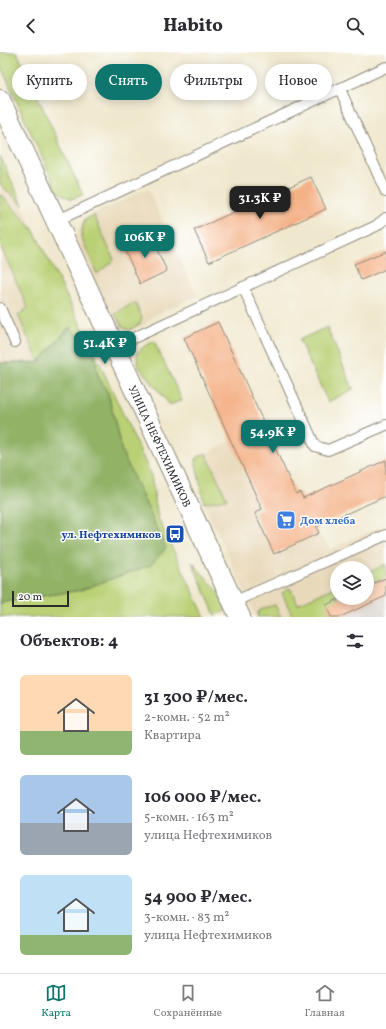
<!DOCTYPE html>
<html lang="ru">
<head>
<meta charset="utf-8">
<style>
  :root { --surface:#fff; --page:#f7f7f7; --text:#2b2b33; --muted:#7c7c81; --line:#e1e1e2; --accent:#0f766e }
  body { margin:0; font-family:Vollkorn,serif; background:var(--page); color:var(--text); height:100vh; display:flex; flex-direction:column; font-size:15px; white-space:nowrap }
  * { box-sizing:border-box; margin:0 }
  p { font-size:13px; color:var(--muted) }
  .icon { flex:none; width:22px; height:22px; fill:none; stroke:currentColor; stroke-width:2; stroke-linecap:round; stroke-linejoin:round }
  .map { position:relative; height:565px; overflow:hidden }
  .side { display:flex; flex-direction:column; background:var(--surface); flex:1 }
  .side>* { flex:none }
  .banner { position:absolute; left:12px; top:12px; width:362px; height:36px; display:flex; gap:8px }
  .controls { position:absolute; left:330px; top:509px; display:grid; gap:8px }
  .controls a { display:grid; place-items:center; width:44px; height:44px; border-radius:50%; background:var(--surface); box-shadow:0 2px 10px #0003; font-size:20px }
  .scale { position:absolute; left:12px; bottom:10px; width:57px; box-sizing:border-box; padding-left:4px; border:2px solid #2b2b2b; border-top:0; font-size:11px; line-height:14px; white-space:nowrap; color:#2b2b2b; -webkit-text-stroke:3px #fff; paint-order:stroke }
  .price { position:absolute; translate:-50% -34px; padding:0 9px; border-radius:8px; background:var(--accent); color:#fff; font-size:13px; line-height:26px; filter:drop-shadow(0 1px 2px #0008) }
  .price::after { content:''; position:absolute; left:50%; top:24px; width:12px; height:9px; margin-left:-6px; background:inherit; clip-path:polygon(0 0,100% 0,50% 100%) }
  .price.selected { background:#222; color:#fff }
  ul { padding:0; list-style:none }
  li { display:flex; align-items:center; gap:12px; height:100px; padding:0 20px }
  li span { display:grid; place-items:center; flex:none; width:112px; height:80px; border-radius:6px; color:#555 }
  li>.icon { margin-inline-start:auto }
  span .icon { width:48px; height:48px; fill:#fffc; stroke-width:1 }
  li b { font-size:17px }
  h2 { display:flex; justify-content:space-between; align-items:center; height:48px; padding:0 20px; font-size:17px }
  .chip { padding:0 14px; border-radius:18px; background:var(--surface); box-shadow:0 2px 10px #0003; font-size:14px; line-height:36px }
  .chip.selected { background:var(--accent); color:#fff }
  header { display:flex; justify-content:space-between; align-items:center; height:52px; padding:0 20px; background:var(--surface); font-size:18px; font-weight:800 }
  .menu { display:flex; justify-content:space-around; align-items:center; height:56px; border-top:1px solid var(--line); background:var(--surface); font-size:11px; color:var(--muted) }
  .menu a { display:grid; justify-items:center; gap:2px }
  .menu .selected { color:var(--accent) }
  .map>svg:first-child { display:block }
</style>
</head>
<body>
<header><svg class="icon" aria-label="back" viewBox="0 0 24 24"><path d="M15 5l-7 7 7 7"/></svg>Habito<svg class="icon" aria-label="search" viewBox="0 0 24 24"><circle cx="10" cy="10" r="6"/><path d="M15 15l6 6"/></svg></header>
<div class="map">
<svg width="386" height="565" viewBox="0 0 386 565">
  <rect width="100%" height="100%" fill="#fff"/>
  <filter id="ink" filterUnits="userSpaceOnUse"><feTurbulence type="fractalNoise" baseFrequency=".025" numOctaves="2"/><feDisplacementMap in="SourceGraphic" scale="8" xChannelSelector="R" yChannelSelector="G"/><feConvolveMatrix kernelMatrix="1 2 1 2 8 2 1 2 1" color-interpolation-filters="sRGB"/></filter>
  <filter id="wash" filterUnits="userSpaceOnUse"><feTurbulence type="fractalNoise" baseFrequency=".012" numOctaves="4" result="noise"/><feDisplacementMap in="SourceGraphic" scale="16" xChannelSelector="R" yChannelSelector="G"/><feGaussianBlur stdDeviation="0.9" result="paint"/><feColorMatrix in="noise" values="0 0 0 0 0 0 0 0 0 0 0 0 0 0 0 0 0 1.4 0 .05"/><feComposite in="paint" operator="in"/></filter>
  <g filter="url(#wash)">
    <rect width="100%" height="100%" fill="#f0e8ce"/>
    <path fill="#e8d9ba" d="M 0,104 L 33,177 L 94,299 L 69,275 L 39,310 L 0,311 Z
      M 148,137 L 197,244 L 154,263 L 144,273 L 131,279 L 127,280 L 117,274 L 92,225 L 78,193 L 77,184 L 83,168 L 88,164 Z
      M 231,389 L 262,457 L 300,440 L 319,481 L 330,497 L 379,475 L 386,490 L 386,512 L 367,521 L 367,516 L 337,516 L 337,534 L 297,552 L 290,536 L 282,540 L 293,565 L 256,565 L 204,451 L 195,407 Z"/>
    <path fill="#c9c3b8" d="M 386,526 L 386,565 L 331,565 L 326,553 L 367,546 L 367,534 Z"/>
    <path fill="#b9d074" stroke="#727e50" d="M 0,0 L 17,0 L 83,143 L 71,147 L 58,140 L 0,13 Z
      M 0,104 L 23,153 L 0,132 Z
      M 0,142 L 33,177 L 94,299 L 151,423 L 158,466 L 205,565 L 0,565 L 0,553 L 5,550 L 81,538 L 166,496 L 122,400 L 108,341 L 98,324 L 94,299 L 69,275 L 39,310 L 18,263 L 28,256 L 0,193 Z
      M 94,163 L 114,208 L 97,222 L 81,184 L 83,174 L 85,168 Z
      M 135,250 L 142,266 L 140,272 L 129,278 L 122,274 L 115,262 Z
      M 327,275 L 353,337 L 328,350 L 299,288 Z
      M 154,289 L 182,348 L 170,353 L 138,314 C 134,298 141,296 154,289 Z
      M 206,401 L 227,447 L 204,451 L 195,407 Z
      M 192,510 L 218,539 L 227,558 L 215,563 Z
      M 386,512 L 386,526 L 367,534 L 367,521 Z
      M 337,534 L 337,546 L 341,546 L 331,565 L 293,565 L 282,541 L 290,536 L 298,552 Z
      M 275,553 L 281,565 L 257,565 L 258,560 L 264,556 Z"/>
    <path fill="#92b266" stroke="#5e6e48" d="M 70,275 L 94,299 L 98,324 L 108,341 L 122,400 L 166,496 L 151,513 L 81,538 L 5,550 L 0,553 L 0,311 L 39,310 Z"/>
    <g id="blocks">
      <path fill="#f4b186" d="M 311,125 L 326,157 L 209,210 L 194,178 Z
        M 149,181 L 167,219 L 140,232 L 123,194 Z
        M 386,199 L 386,217 L 361,228 L 354,212 Z
        M 218,270 L 296,442 L 300,440 L 303,446 L 386,408 L 386,444 L 316,475 L 319,481 L 274,502 L 255,461 L 262,457 L 184,286 Z
        M 386,526 L 386,544 L 340,565 L 331,565 L 326,553 L 341,546 L 367,546 L 367,534 Z"/>
    </g>
  </g>
  <g filter="url(#ink)">
    <use href="#blocks" fill-opacity="0" stroke="#8e8a7c" stroke-width="1"/>
    <g fill="none" stroke-linecap="round" stroke-linejoin="round">
      <defs>
        <path id="lane" d="M 340,37 L 386,140
          M 56,169 L 386,15
          M 243,235 L 315,394 L 328,398 L 386,373
          M 0,256 L 15,290
          M 114,295 L 376,174 L 386,166
          M 233,550 L 386,483"/>
        <path id="street" d="M 0,48 L 240,565"/>
      </defs>
      <use href="#lane" stroke="#8e8a7c" stroke-width="12"/>
      <use href="#street" stroke="#8e8a7c" stroke-width="22"/>
      <use href="#lane" stroke="#fff" stroke-width="10"/>
      <use href="#street" stroke="#fff" stroke-width="20"/>
    </g>
  </g>
  <defs>
    <symbol id="supermarket-square" viewBox="-11 -11 22 22"><rect x="-9" y="-9" width="18" height="18" rx="4" fill="#3f7fe0" stroke="#fff"/><path d="M-6-5.5h2.5l.6 2H6L4.5 2H-2.5L-4.4-4H-6ZM-1.5 3.2a1.3 1.3 0 1 0 .1 0ZM3 3.2a1.3 1.3 0 1 0 .1 0Z" fill="#fff"/></symbol>
    <symbol id="bus-square" viewBox="-11 -11 22 22"><rect x="-9" y="-9" width="18" height="18" rx="4" fill="#1a4fb4" stroke="#fff"/><path d="M-5-6H5V4H4V6H2V4H-2V6H-4V4H-5ZM-3.5-4V0h7V-4ZM-3.5 1.2v1.5H-2V1.2ZM2 1.2v1.5H3.5V1.2Z" fill="#fff"/></symbol>
  </defs>
  <g fill-rule="evenodd">
    <use href="#supermarket-square" x="275" y="457" width="22" height="22"/>
    <use href="#bus-square" x="164" y="471" width="22" height="22"/>
  </g>
  <g text-anchor="middle" stroke-width="3" stroke-linejoin="round" paint-order="stroke">
    <g font-size="11" fill="#2b2b2b" stroke="#fff">
      <text transform="translate(160 394) rotate(65)" y="4">УЛИЦА НЕФТЕХИМИКОВ</text>
    </g>
    <g font-size="11" font-weight="bold" fill="#366cbe" stroke="#fff" text-anchor="start">
      <text x="300" y="472">Дом хлеба</text>
    </g>
    <g font-size="11" font-weight="bold" fill="#164399" stroke="#fff" text-anchor="end">
      <text x="161" y="486">ул. Нефтехимиков</text>
    </g>
  </g>
</svg>
<div class="controls">
<a><svg class="icon" aria-label="layers" viewBox="0 0 24 24"><path d="M12 4l9 5-9 5-9-5zM3 14l9 5 9-5"/></svg></a>
</div>
<div class="scale">20 m</div>
<b class="price selected" style="left:260px;top:168px">31.3K ₽</b>
<b class="price" style="left:145px;top:207px">106K ₽</b>
<b class="price" style="left:105px;top:313px">51.4K ₽</b>
<b class="price" style="left:273px;top:402px">54.9K ₽</b>
<div class="banner">
<a class="chip">Купить</a>
<a class="chip selected">Снять</a>
<a class="chip">Фильтры</a>
<a class="chip">Новое</a>
</div>
</div>
<section class="side">
<h2>Объектов: 4<svg class="icon" aria-label="filters" viewBox="0 0 24 24"><path d="M4 7h16M4 17h16"/><circle cx="9" cy="7" r="2"/><circle cx="15" cy="17" r="2"/></svg></h2>
<ul>
<li><span style="background:linear-gradient(#ffd9b3 70%,#8fb573 0)"><svg class="icon" aria-label="home" viewBox="0 0 24 24"><path d="M3 11l9-7 9 7M6 9v11h12V9"/></svg></span><div><b>31 300 ₽/мес.</b><p>2-комн. · 52 m²</p><p>Квартира</p></div></li>
<li><span style="background:linear-gradient(#a9c7e8 60%,#9aa5b1 0)"><svg class="icon" aria-label="home" viewBox="0 0 24 24"><path d="M3 11l9-7 9 7M6 9v11h12V9"/></svg></span><div><b>106 000 ₽/мес.</b><p>5-комн. · 163 m²</p><p>улица Нефтехимиков</p></div></li>
<li><span style="background:linear-gradient(#bfe0f5 75%,#8fb573 0)"><svg class="icon" aria-label="home" viewBox="0 0 24 24"><path d="M3 11l9-7 9 7M6 9v11h12V9"/></svg></span><div><b>54 900 ₽/мес.</b><p>3-комн. · 83 m²</p><p>улица Нефтехимиков</p></div></li>
</ul>
</section>
<nav class="menu">
<a class="selected"><svg class="icon" aria-label="map" viewBox="0 0 24 24"><path d="M3 6l6-2 6 2 6-2v14l-6 2-6-2-6 2zM9 4v14M15 6v14"/></svg>Карта</a>
<a><svg class="icon" aria-label="saved" viewBox="0 0 24 24"><path d="M7 4h10v16l-5-4-5 4z"/></svg>Сохранённые</a>
<a><svg class="icon" aria-label="home" viewBox="0 0 24 24"><path d="M3 11l9-7 9 7M6 9v11h12V9"/></svg>Главная</a>
</nav>
</body>
</html>
